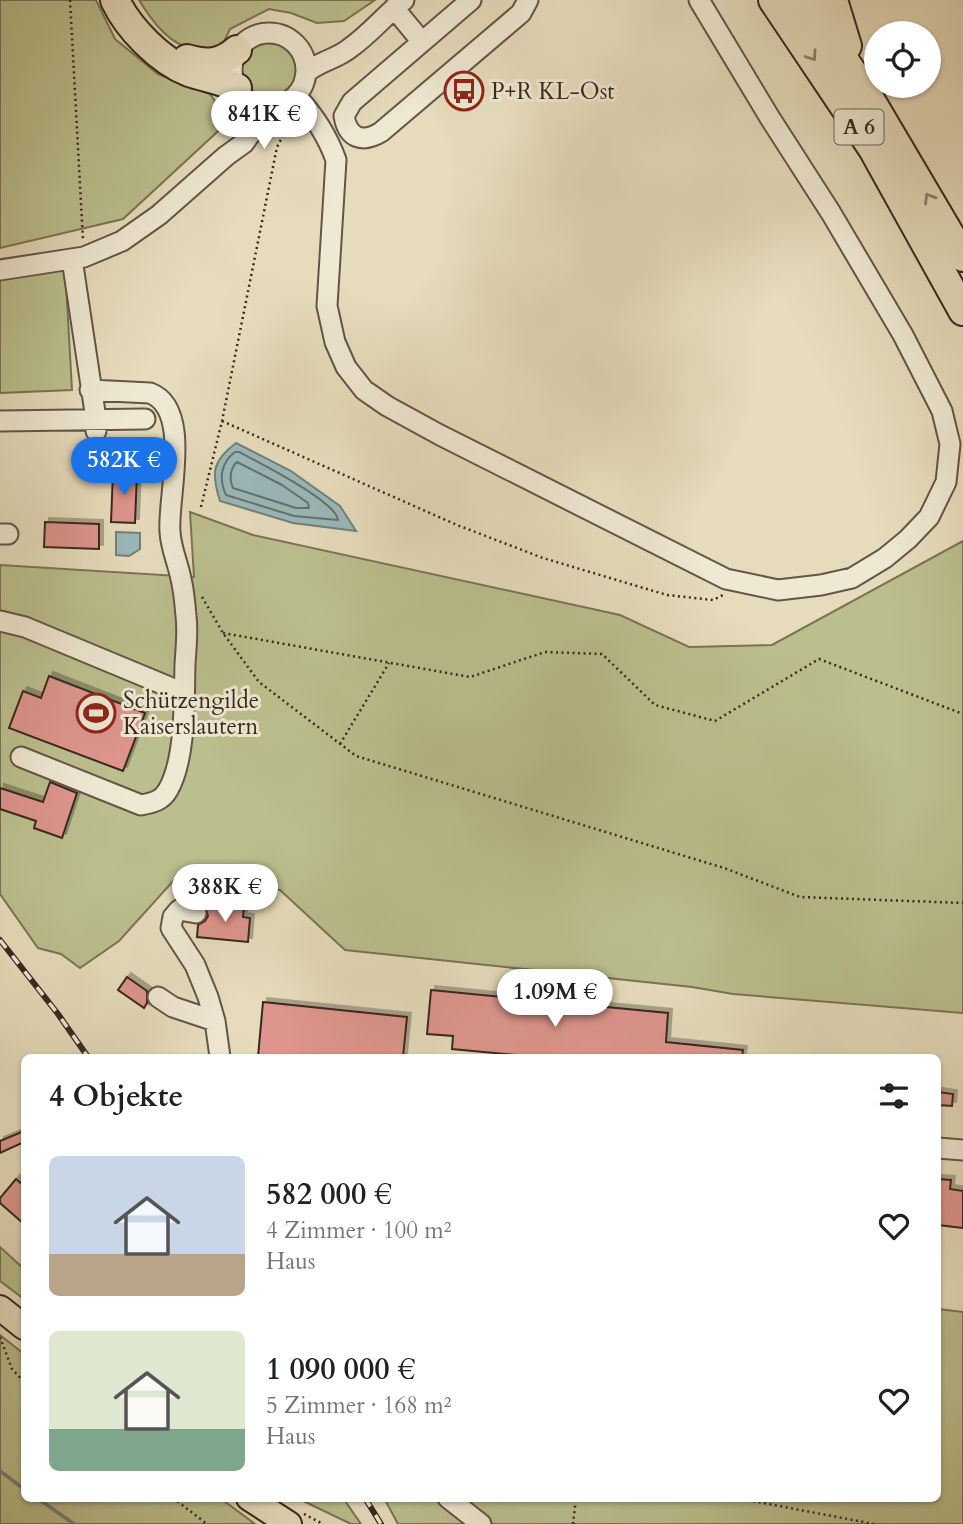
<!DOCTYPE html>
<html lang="de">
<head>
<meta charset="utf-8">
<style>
  :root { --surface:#fff; --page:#f2f2f2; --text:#202124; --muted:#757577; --accent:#1a73e8 }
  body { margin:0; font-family:Cardo,serif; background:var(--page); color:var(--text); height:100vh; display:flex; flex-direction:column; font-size:26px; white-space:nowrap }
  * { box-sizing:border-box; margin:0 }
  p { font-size:23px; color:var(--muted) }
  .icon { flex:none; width:38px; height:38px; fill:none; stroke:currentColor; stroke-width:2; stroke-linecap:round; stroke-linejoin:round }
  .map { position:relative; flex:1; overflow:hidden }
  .sheet { position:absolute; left:21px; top:1054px; width:920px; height:448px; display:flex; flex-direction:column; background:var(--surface); border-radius:10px; box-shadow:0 2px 5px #0004 }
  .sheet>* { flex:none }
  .buttons { position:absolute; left:864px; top:21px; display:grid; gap:14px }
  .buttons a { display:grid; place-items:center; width:77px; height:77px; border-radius:50%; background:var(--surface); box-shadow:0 2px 5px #0004; font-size:35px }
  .price { position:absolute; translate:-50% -60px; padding:0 16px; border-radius:24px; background:#fff; color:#222; font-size:23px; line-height:46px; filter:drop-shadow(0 2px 4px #0008) }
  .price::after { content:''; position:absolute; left:50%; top:42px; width:21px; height:16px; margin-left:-10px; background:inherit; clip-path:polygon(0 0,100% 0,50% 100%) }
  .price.selected { background:var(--accent); color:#fff }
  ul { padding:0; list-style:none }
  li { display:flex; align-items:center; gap:21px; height:175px; padding:0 28px }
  li span { display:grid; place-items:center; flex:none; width:196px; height:140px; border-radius:10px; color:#555 }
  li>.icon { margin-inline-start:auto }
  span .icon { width:84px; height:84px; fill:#fffc; stroke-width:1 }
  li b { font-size:30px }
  h2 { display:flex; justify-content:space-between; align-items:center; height:84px; padding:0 28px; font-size:30px }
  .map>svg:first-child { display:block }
</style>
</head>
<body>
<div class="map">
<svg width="963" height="1524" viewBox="0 0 963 1524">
  <defs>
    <filter id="shadow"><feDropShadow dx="4" dy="-4" stdDeviation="0" flood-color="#0004"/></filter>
  </defs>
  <rect width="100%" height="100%" fill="#e6dcbc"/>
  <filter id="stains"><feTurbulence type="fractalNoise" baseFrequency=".00286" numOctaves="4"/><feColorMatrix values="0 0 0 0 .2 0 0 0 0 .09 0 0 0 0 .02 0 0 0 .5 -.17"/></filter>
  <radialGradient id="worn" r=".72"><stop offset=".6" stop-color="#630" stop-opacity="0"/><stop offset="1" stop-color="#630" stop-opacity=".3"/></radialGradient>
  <path fill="#bbbf8d" stroke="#7a7456" stroke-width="2" d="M 0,0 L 96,0 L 115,39 L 158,74 L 210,94 L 229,121 L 123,219 L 0,248 Z
    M 139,0 L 375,0 L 344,21 L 317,23 L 291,13 L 269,9 L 230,29 L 221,48 C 214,49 205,51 198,50 C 170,47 152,21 139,0 Z
    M239 70a30 30 0 1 1 60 0a30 30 0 1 1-60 0Z
    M 65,265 L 72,390 L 0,393 L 0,280 Z
    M 190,512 L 253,535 L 620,615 L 689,647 L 772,645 L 963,541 L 963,1013 L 733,994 L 692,987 L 345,950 L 280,890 L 175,879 L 119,941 L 80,968 L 61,954 L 38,948 L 0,894 L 0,565 L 194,577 Z
    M 0,1247 L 24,1269 L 24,1299 L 0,1281 Z
    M 938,1309 L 963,1312 L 963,1524 L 398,1524 L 384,1498 L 938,1498 Z
    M 0,1335 L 24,1354 L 24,1498 L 220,1498 L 255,1524 L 0,1524 Z
    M 297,1498 L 343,1498 L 361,1524 L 351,1524 Z"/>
  <path fill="#99b9ba" stroke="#727f7c" stroke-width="2" d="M 236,443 L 291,471 L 340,506 L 356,531 L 293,523 L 220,501 C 211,473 212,461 236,443 Z
    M 116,532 L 140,533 L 140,549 L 129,556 L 116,555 Z"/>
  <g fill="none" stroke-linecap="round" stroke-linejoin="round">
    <path stroke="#68706d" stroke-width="2" d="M 235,452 L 239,452 C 258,462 336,501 338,520 L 294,516 L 226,495 C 219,480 220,463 235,452 Z
      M 237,462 L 282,485 L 308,503 L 309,508 L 296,508 L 233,488 C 229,480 230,468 237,462 Z"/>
    <path stroke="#727f7c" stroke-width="3.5" d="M 0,1471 L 24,1489
      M 37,1498 L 74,1524"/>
  </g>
  <path fill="#dd958c" stroke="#382820" stroke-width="2" filter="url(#shadow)" d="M 113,472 L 137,472 L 135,523 L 111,522 Z
    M 45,522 L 99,524 L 99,549 L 44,547 Z
    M 49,676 L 145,713 L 123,771 L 9,728 L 23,691 L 41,698 Z
    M 50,782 L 77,793 L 62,838 L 34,828 L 36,821 L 0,809 L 0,788 L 43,802 Z
    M 204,904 L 244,908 L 243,917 L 250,918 L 248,942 L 197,937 L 198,925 L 205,921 L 208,916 Z
    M 127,977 L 147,991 L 147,1003 L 144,1008 L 118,990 Z
    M 431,990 L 668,1013 L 666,1042 L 743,1050 L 742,1057 L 537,1057 L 452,1049 L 453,1036 L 427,1034 Z
    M 263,1002 L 407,1017 L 403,1057 L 258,1057 Z
    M 938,1092 L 953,1094 L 952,1106 L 938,1105 Z
    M 24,1131 L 24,1142 L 0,1153 L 0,1141 Z
    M 16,1179 L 24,1186 L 24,1224 L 0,1203 L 0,1198 Z
    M 938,1179 L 951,1180 L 950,1189 L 963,1191 L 963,1228 L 938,1225 Z"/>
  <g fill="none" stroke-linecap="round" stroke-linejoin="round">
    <defs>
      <path id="minor" d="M 471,0 L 352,102 L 344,116 C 348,139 363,143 381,132 L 521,13 L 528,0
        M 394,8 L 422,42
        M232 70a37 37 0 1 1 74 0a37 37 0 1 1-74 0Z
        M 307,72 C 320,61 337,59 350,48 C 370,34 385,15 404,0
        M 296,96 C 314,115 327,135 336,160 L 327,306 L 335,342 L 346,367 L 364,390 L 387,406 L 440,435 L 726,579 L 778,590 L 821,585 L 852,578 L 885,558 L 908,539 L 929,517 L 946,482 L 950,444 L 942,411 L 903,335 L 831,213 L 770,118 L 699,0
        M 72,259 L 96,419 L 96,431
        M 0,270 L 84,257 L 122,241 L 159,215 L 226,156 L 244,143 L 264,115 L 273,107
        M 0,421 L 145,419
        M 0,534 L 8,534
        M 0,621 L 25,627 L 184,693
        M 21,757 L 141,805 C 152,803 162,801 168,790 C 186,759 184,700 185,664 C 186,648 188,632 186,616 C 185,604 184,591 181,579 C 178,563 171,549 170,532 C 167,498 193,409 150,393 L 90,390
        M 196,913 L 179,910 L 173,917 L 171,928 L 195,965 L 208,997 L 215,1021
        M 158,997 L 173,1007 L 215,1021 L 220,1057
        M 938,1148 L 963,1150
        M 448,1498 L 481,1524"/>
      <path id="major" d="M 0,1308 L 24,1327
        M 249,1498 L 289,1524"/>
      <path id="highway" d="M 115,0 C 128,28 160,61 189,72 C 206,78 221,79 237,88
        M 773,0 L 873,149 L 963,311
        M 803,0 L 865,91 L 963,257
        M 833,0 L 847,46
        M 187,59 C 207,65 221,64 237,50"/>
    </defs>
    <use href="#minor" stroke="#645547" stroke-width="23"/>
    <use href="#major" stroke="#382820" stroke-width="28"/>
    <use href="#highway" stroke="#382820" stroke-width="32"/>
    <path stroke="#382820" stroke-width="2.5" stroke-dasharray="2 3.5" stroke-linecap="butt" d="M 70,0 L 83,240
      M 222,421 L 457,525 L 543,558 L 667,595 L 713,600 L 723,595
      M 201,507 L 222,421 L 277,147 L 287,128 L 299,123
      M 202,597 L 223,633 L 259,682 L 356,756 L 724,868 L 800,897 L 963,903
      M 223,633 L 470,677 L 545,652 L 602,654 L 655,705 L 715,721 L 819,659 L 963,714
      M 340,744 L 389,663
      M 0,1337 L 12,1369 L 24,1382
      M 173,1498 L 207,1524
      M 737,1498 L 874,1524
      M 304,1514 L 323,1524
      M 573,1524 L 576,1498"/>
    <use href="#minor" stroke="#efe8d3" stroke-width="19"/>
    <use href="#major" stroke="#e6dcbc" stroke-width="24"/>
    <use href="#highway" stroke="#e6dcbc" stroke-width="28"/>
    <defs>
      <path id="rail" d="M 0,940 L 58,1014 L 88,1057
        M 365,1498 L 381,1524"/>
    </defs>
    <use href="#rail" stroke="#382820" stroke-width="6"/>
    <use href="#rail" stroke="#efe8d3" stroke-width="3.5" stroke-dasharray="10" stroke-linecap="butt"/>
  </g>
  <defs><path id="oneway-chevron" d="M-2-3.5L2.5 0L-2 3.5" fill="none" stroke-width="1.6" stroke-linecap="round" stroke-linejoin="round" transform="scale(1.75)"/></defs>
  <g stroke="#8f826e">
    <use href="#oneway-chevron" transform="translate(812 56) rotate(56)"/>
    <use href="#oneway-chevron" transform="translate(929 198) rotate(-121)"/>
  </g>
  <defs>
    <symbol id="bus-ring" viewBox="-11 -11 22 22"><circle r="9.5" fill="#efe8d3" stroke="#8f2418" stroke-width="1.5"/><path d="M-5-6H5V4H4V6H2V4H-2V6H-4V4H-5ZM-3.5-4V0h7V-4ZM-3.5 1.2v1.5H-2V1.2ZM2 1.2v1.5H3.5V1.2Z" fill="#8f2418"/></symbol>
    <symbol id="stadium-ring" viewBox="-11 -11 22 22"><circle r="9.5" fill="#efe8d3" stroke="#8f2418" stroke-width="1.5"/><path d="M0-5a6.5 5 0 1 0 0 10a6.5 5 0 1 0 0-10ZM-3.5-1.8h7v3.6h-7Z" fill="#8f2418"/></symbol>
  </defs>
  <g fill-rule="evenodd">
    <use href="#bus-ring" x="442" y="69" width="44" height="44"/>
    <use href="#stadium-ring" x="74" y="691" width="44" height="44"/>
  </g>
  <g text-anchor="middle" stroke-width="6" stroke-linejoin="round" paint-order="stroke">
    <rect fill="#efe8d3" stroke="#6f6256" stroke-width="2" x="834.5" y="109.5" width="49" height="35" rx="5"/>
    <g font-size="21" font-weight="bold" fill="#382820">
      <text x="859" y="134">A 6</text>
    </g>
    <g font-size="23" fill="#382820" stroke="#efe8d3" text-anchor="start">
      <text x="491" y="99">P+R KL-Ost</text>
      <text x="123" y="708">Schützengilde<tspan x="123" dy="26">Kaiserslautern</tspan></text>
    </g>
  </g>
  <rect width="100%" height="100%" filter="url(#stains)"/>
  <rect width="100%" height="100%" fill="url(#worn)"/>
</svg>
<div class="buttons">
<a><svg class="icon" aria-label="locate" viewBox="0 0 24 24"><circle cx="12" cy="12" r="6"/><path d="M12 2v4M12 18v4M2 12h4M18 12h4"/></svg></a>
</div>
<b class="price" style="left:264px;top:151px">841K €</b>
<b class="price selected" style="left:124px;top:497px">582K €</b>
<b class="price" style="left:225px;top:924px">388K €</b>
<b class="price" style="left:555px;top:1029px">1.09M €</b>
<section class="sheet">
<h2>4 Objekte<svg class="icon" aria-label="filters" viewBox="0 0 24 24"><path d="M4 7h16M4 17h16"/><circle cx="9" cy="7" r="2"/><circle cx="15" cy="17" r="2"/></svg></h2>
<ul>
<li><span style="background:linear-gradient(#c9d6e8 70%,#b9a48a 0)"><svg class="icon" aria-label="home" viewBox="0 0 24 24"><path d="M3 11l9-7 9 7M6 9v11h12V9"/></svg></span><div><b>582 000 €</b><p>4 Zimmer · 100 m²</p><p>Haus</p></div><svg class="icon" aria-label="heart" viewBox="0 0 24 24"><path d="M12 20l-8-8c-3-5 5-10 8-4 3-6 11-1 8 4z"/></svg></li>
<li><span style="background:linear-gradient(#dfe7d0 70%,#7fa58c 0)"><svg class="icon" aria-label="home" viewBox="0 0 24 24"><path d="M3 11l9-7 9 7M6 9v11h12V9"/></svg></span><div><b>1 090 000 €</b><p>5 Zimmer · 168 m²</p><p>Haus</p></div><svg class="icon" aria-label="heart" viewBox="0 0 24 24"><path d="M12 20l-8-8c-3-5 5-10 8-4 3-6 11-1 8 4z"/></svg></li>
</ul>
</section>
</div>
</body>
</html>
